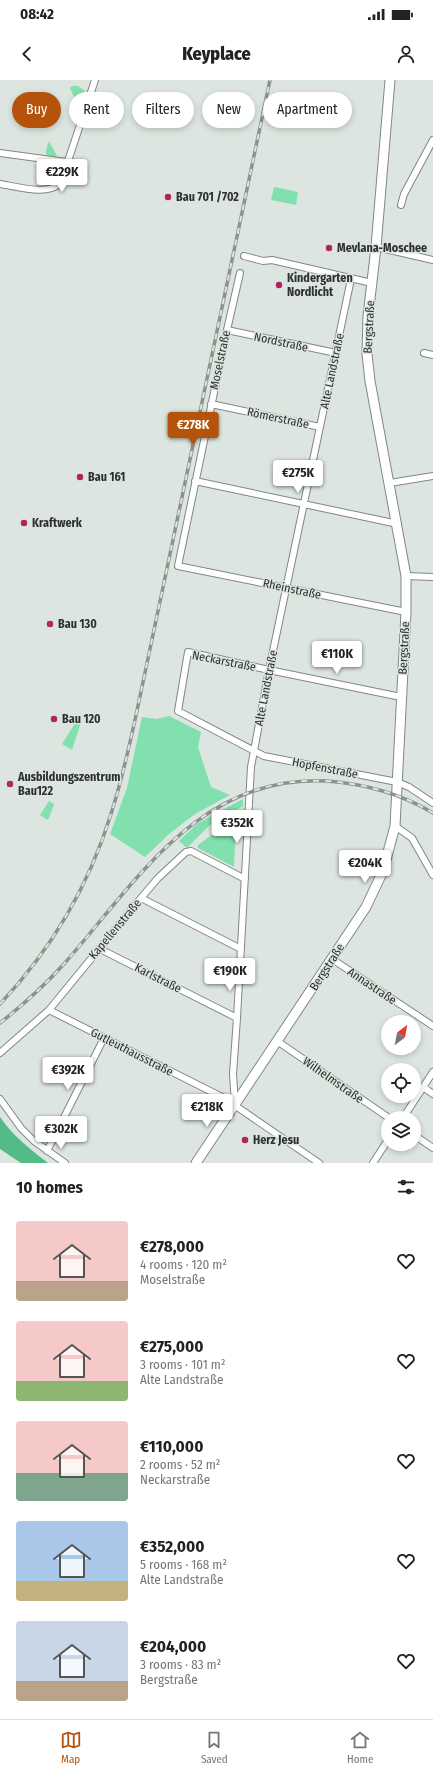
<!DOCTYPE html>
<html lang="en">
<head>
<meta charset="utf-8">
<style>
  :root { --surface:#fff; --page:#f2f2f2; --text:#222; --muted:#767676; --line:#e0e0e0; --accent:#b45309 }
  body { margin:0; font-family:"Fira Sans Condensed",sans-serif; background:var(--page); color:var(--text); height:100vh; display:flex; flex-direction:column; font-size:15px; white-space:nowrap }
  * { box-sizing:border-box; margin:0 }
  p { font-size:13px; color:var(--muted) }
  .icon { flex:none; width:22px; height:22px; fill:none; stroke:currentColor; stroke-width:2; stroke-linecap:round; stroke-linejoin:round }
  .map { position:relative; height:1083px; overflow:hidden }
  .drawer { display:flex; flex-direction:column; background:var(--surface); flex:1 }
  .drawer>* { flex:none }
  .hud { position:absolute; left:12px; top:12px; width:409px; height:36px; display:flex; gap:8px }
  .needle { width:26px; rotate:32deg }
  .fabs { position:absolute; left:381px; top:935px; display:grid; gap:8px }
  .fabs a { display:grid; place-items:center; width:40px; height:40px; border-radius:50%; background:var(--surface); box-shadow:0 2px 6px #0003; font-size:20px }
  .price { position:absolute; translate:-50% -34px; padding:0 9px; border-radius:4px; background:#fff; color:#222; font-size:13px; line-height:26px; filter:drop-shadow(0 1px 2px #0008) }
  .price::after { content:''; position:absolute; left:50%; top:24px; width:12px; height:9px; margin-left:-6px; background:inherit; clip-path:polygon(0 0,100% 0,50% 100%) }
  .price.current { background:var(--accent); color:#fff }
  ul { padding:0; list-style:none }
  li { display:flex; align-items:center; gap:12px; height:100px; padding:0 16px }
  li span { display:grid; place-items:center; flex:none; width:112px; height:80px; border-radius:4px; color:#555 }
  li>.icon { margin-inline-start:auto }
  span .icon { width:48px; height:48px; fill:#fffc; stroke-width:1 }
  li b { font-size:17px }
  h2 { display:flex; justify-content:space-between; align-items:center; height:48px; padding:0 16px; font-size:17px }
  .pill { padding:0 14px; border-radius:18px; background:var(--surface); box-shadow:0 2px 6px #0003; font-size:14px; line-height:36px }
  .pill.current { background:var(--accent); color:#fff }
  .status { display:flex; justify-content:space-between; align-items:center; height:28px; padding:0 20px; background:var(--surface); direction:ltr }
  .status svg { height:11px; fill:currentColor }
  header { display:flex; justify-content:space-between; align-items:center; height:52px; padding:0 16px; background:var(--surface); font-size:18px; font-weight:800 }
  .menu { display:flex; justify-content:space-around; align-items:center; height:56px; border-top:1px solid var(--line); background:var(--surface); font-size:11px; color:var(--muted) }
  .menu a { display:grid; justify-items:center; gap:2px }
  .menu .current { color:var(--accent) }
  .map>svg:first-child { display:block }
</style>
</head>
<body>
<div class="status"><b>08:42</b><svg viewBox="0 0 49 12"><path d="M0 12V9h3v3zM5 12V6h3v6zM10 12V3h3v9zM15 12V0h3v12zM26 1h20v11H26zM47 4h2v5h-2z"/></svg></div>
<header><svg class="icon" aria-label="back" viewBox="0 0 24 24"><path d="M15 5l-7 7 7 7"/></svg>Keyplace<svg class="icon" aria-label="person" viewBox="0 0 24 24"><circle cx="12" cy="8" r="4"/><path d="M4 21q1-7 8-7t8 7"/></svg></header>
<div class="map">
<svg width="433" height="1083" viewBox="0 0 433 1083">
  <rect width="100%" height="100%" fill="#dce5df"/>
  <path fill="#81e0ad" d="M 72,6 L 78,6 L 85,11 L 85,16 L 81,26 L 78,26 L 70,8 Z
    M 49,61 L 57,76 L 56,78 L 51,77 L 46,74 L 46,70 Z
    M 274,107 L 298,112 L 296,125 L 271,120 Z
    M 169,636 L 201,652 L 198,667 L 211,707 L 230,715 L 195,734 L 169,754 L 145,777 L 110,754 L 127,708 L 142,637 L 156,639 Z
    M 79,637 L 82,639 L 72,670 L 62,664 Z
    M 243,719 L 243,726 L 210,745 L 187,768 L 179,761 L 198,743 Z
    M 49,721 L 54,724 L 48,740 L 40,735 Z
    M 236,740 L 234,787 L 198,768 L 198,765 L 224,746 Z"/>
  <path fill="#52bb87" d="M 0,1037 C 13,1056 31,1070 48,1083 L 21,1083 L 0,1069 Z"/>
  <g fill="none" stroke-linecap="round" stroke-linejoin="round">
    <defs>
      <path id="street" d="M 0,73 L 66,82
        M 0,104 C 14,106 47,116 59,104 C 61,102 62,98 63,96 L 95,0
        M 401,125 L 404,114 L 433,60
        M 376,167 L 433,180
        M 244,176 L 263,181 L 272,180 L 372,203
        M 240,193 L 227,250 L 178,486 L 406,532
        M 227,250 L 336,273
        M 424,273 L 433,275
        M 211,324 L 320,347
        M 195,401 L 398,444
        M 390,403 L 433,396
        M 406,496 L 433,497
        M 401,617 L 269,590 L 188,572 L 178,631 L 264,676 L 397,702 L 409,707 L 433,723
        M 395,746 L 412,758 L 433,795
        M 141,818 L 241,869
        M 100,869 L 237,938
        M 332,879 L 433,946
        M 49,930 L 224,1018 L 319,1083
        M 277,961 L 389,1038
        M 0,973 L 49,930 L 141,818 L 158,798 L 186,772 L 191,771 L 245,799
        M 423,1007 L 433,1014
        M 0,1019 L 21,1048 L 34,1061 L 65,1083
        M 235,1025 L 233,994 L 237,938 L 251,687 L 269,590 L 351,199
        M 403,1038 L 433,992
        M 414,1055 L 433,1068
        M 47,1071 L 104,958
        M 373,1083 L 388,1060"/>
      <path id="secondary" d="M 196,1083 L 366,827 L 383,791 L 395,746 L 406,532 L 406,496 L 370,301 L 367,274 L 368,236 L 376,167 L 390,0"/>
    </defs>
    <use href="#street" stroke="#808883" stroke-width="8"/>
    <use href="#secondary" stroke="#808883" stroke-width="11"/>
    <use href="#street" stroke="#fff" stroke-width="6"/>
    <use href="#secondary" stroke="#fff" stroke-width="9"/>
    <defs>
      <path id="rail" d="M 0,924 C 51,870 89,805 111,734 C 121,703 128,672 135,640 L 270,0
        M 0,943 C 23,925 44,906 64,884 C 137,801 200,694 327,701 C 365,704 400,713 433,733"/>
    </defs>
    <use href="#rail" stroke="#8c928e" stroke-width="3.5"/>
    <use href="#rail" stroke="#dce5df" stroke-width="2" stroke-dasharray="6" stroke-linecap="butt"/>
  </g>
  <g fill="#b02461" stroke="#dce5df" stroke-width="1.5">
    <circle cx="168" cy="117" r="4"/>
    <circle cx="329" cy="168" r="4"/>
    <circle cx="279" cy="205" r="4"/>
    <circle cx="80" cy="397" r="4"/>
    <circle cx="24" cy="443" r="4"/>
    <circle cx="50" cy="544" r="4"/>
    <circle cx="54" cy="639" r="4"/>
    <circle cx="10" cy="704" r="4"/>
    <circle cx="245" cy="1060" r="4"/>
  </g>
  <g text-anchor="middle" stroke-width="3" stroke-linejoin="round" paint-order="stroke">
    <g font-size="12" font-weight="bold" fill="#2e312f" stroke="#dce5df" text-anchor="start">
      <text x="176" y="121">Bau 701 /702</text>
      <text x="337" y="172">Mevlana-Moschee</text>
      <text x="287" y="202">Kindergarten<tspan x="287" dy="14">Nordlicht</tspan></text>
      <text x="88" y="401">Bau 161</text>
      <text x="32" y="447">Kraftwerk</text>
      <text x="58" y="548">Bau 130</text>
      <text x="62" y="643">Bau 120</text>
      <text x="18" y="701">Ausbildungszentrum<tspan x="18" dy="14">Bau122</tspan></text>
      <text x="253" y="1064">Herz Jesu</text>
    </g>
    <g font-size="12" fill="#2e312f" stroke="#dce5df">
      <text transform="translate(369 247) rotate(-87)" y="4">Bergstraße</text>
      <text transform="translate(281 262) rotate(12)" y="4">Nordstraße</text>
      <text transform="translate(220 280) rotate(-78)" y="4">Moselstraße</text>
      <text transform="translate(332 291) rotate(-78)" y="4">Alte Landstraße</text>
      <text transform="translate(278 338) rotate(12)" y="4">Römerstraße</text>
      <text transform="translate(292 509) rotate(12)" y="4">Rheinstraße</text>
      <text transform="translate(404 568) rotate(-87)" y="4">Bergstraße</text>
      <text transform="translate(224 581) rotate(11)" y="4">Neckarstraße</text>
      <text transform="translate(266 608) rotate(-79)" y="4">Alte Landstraße</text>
      <text transform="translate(325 688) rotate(11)" y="4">Hopfenstraße</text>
      <text transform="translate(115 849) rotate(-50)" y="4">Kapellenstraße</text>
      <text transform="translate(327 887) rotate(-57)" y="4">Bergstraße</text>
      <text transform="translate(158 898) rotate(27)" y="4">Karlstraße</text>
      <text transform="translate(372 906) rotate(34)" y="4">Annastraße</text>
      <text transform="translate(132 972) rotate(27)" y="4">Gutleuthausstraße</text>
      <text transform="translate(333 1000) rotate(35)" y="4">Wilhelmstraße</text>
    </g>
  </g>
</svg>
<div class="fabs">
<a><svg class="needle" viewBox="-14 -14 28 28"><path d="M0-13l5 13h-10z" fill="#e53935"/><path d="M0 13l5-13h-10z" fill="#767676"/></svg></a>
<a><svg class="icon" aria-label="locate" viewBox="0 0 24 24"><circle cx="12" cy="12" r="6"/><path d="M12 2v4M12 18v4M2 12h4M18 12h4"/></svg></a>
<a><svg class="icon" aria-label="layers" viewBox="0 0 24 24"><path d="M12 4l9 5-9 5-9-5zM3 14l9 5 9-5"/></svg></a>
</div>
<b class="price" style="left:62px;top:113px">€229K</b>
<b class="price current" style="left:193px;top:366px">€278K</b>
<b class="price" style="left:298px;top:414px">€275K</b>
<b class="price" style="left:337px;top:595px">€110K</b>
<b class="price" style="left:237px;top:764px">€352K</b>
<b class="price" style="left:365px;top:804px">€204K</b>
<b class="price" style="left:230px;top:912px">€190K</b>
<b class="price" style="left:68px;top:1011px">€392K</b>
<b class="price" style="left:207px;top:1048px">€218K</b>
<b class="price" style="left:61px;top:1070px">€302K</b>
<div class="hud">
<a class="pill current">Buy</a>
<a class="pill">Rent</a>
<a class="pill">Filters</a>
<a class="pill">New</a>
<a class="pill">Apartment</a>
</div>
</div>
<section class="drawer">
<h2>10 homes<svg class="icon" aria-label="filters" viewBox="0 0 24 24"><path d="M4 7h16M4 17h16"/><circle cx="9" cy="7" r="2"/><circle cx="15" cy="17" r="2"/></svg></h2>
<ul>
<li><span style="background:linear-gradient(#f6c9c9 75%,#b9a48a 0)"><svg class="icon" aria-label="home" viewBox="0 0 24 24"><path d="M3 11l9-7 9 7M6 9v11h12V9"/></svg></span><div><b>€278,000</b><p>4 rooms · 120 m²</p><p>Moselstraße</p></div><svg class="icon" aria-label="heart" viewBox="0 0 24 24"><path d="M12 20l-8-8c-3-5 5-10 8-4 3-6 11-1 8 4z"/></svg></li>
<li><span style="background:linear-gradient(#f6c9c9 75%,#8fb573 0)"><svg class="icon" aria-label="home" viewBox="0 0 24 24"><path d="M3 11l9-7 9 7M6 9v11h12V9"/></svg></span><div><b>€275,000</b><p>3 rooms · 101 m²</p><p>Alte Landstraße</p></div><svg class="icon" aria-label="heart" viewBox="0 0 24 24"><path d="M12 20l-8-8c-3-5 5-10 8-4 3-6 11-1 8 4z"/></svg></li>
<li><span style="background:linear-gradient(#f6c9c9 65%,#7fa58c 0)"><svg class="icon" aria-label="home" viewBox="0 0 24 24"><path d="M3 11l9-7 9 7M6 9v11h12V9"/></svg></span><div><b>€110,000</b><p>2 rooms · 52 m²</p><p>Neckarstraße</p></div><svg class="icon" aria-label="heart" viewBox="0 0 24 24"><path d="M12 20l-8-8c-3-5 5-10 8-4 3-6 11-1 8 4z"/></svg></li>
<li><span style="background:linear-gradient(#a9c7e8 75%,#c2b280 0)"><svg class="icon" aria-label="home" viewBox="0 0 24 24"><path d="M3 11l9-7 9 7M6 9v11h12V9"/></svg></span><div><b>€352,000</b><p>5 rooms · 168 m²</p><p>Alte Landstraße</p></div><svg class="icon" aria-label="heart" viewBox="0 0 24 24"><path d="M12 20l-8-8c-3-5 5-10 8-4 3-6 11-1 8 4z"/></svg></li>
<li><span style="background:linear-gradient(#c9d6e8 75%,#b9a48a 0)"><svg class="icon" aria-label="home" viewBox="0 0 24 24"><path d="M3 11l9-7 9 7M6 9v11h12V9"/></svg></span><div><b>€204,000</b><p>3 rooms · 83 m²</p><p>Bergstraße</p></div><svg class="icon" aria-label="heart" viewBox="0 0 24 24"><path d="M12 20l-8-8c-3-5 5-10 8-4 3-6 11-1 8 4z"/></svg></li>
</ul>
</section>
<nav class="menu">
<a class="current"><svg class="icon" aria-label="map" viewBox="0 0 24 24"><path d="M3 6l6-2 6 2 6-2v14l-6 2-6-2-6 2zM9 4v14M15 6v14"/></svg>Map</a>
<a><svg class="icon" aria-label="saved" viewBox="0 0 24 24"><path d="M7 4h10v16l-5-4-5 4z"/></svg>Saved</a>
<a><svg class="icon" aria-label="home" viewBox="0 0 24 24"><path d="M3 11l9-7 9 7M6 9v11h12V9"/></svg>Home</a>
</nav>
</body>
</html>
